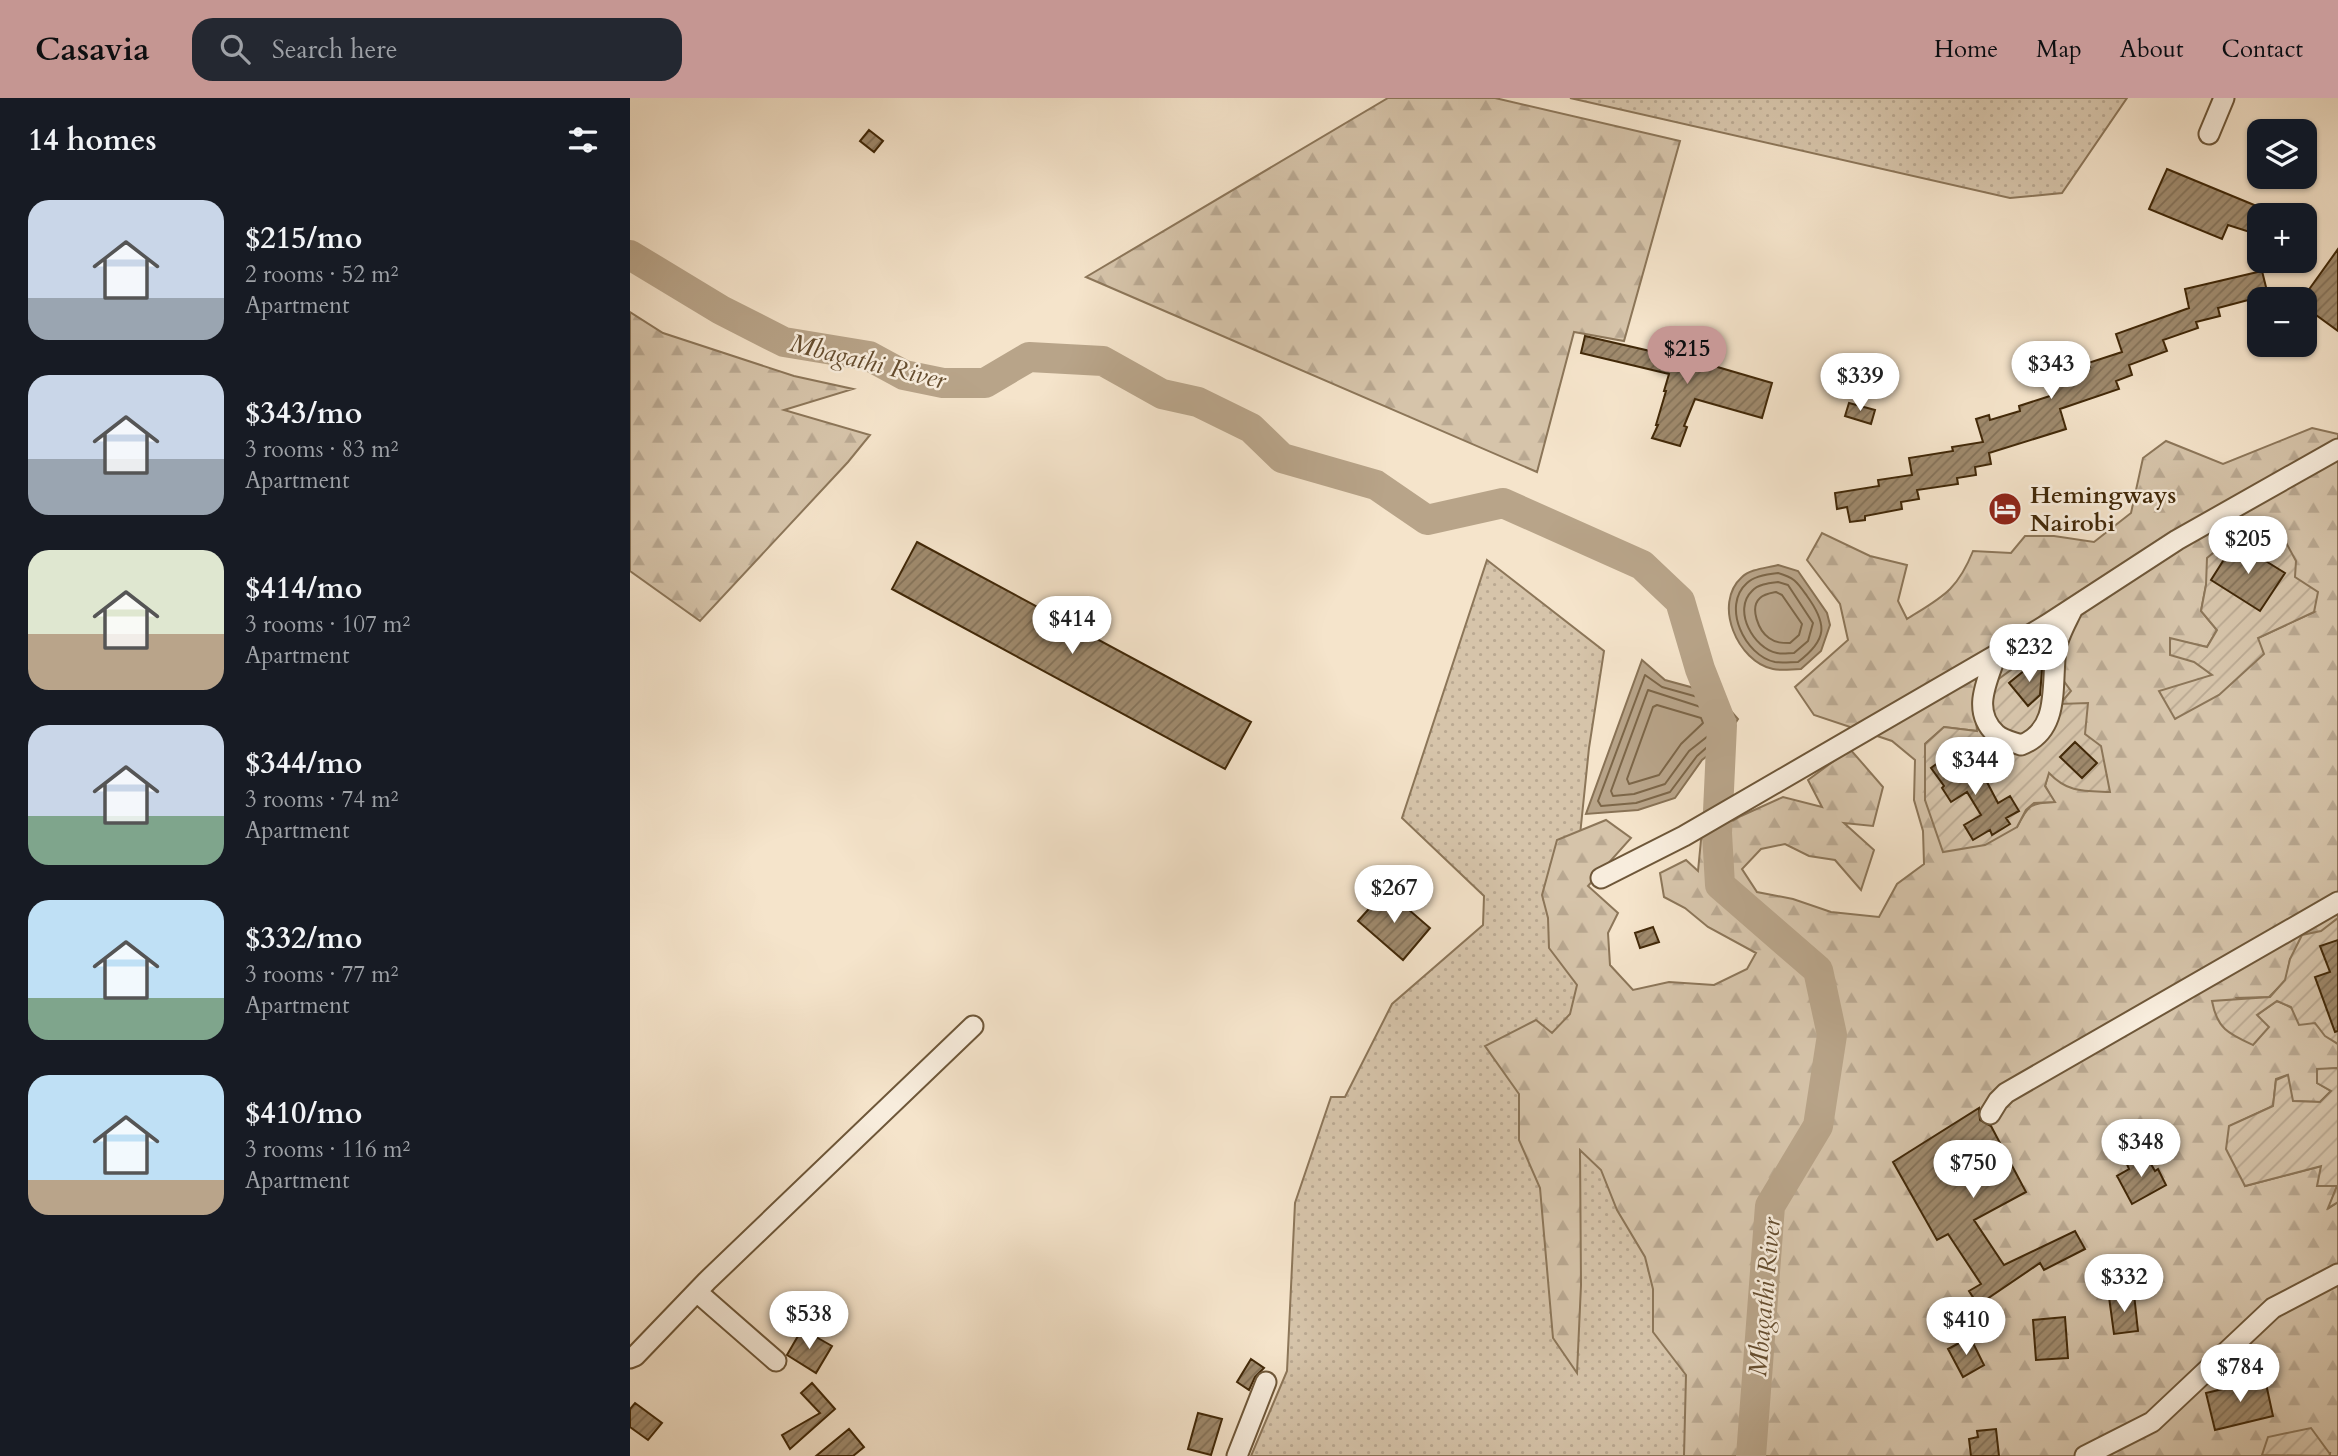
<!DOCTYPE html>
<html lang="en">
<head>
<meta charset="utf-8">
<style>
  :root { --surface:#171b24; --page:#242831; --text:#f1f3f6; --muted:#9ea1a6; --accent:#c59692 }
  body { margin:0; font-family:Cardo,serif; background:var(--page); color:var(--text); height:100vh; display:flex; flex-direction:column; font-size:26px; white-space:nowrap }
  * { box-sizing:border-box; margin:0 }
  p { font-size:23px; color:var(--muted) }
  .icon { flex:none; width:38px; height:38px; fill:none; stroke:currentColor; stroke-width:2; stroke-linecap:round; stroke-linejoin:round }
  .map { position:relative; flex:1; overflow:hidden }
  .details { display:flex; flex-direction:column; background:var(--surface); width:630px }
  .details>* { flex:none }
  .fabs { position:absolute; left:1617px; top:21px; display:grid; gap:14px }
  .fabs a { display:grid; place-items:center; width:70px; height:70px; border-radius:14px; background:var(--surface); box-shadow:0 2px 5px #0004; font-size:35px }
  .price { position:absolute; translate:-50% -60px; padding:0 16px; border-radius:24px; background:#fff; color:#222; font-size:23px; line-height:46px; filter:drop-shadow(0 2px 4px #0008) }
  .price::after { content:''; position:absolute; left:50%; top:42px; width:21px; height:16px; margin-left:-10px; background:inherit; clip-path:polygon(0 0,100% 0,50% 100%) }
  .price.selected { background:var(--accent); color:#111 }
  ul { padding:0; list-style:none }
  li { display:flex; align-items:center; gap:21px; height:175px; padding:0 28px }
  li span { display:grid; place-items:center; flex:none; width:196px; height:140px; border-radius:21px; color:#555 }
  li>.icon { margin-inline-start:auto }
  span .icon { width:84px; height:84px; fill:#fffc; stroke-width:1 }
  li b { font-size:30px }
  h2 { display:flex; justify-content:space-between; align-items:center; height:84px; padding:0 28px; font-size:30px }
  header { display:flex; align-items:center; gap:42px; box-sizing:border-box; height:98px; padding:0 35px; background:var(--accent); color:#111 }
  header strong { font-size:33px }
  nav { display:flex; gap:38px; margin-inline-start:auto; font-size:24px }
  .search { width:490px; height:63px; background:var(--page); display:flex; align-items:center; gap:18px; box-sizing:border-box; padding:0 24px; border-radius:21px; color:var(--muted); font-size:26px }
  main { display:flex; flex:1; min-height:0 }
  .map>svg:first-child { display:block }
</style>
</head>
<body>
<header>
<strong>Casavia</strong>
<div class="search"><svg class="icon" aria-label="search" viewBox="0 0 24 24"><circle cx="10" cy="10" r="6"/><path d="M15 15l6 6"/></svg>Search here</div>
<nav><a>Home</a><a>Map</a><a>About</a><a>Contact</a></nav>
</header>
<main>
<section class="details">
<h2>14 homes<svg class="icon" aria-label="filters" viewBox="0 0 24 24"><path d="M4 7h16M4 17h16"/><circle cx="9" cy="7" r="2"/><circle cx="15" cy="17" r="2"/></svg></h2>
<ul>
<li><span style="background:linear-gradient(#c9d6e8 70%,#9aa5b1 0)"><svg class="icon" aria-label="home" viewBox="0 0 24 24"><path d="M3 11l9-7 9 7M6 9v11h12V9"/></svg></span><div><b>$215/mo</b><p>2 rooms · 52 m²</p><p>Apartment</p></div></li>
<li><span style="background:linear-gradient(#c9d6e8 60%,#9aa5b1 0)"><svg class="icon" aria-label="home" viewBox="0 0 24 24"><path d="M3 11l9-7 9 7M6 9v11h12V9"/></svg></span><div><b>$343/mo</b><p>3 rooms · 83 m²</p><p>Apartment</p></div></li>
<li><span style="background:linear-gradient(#dfe7d0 60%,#b9a48a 0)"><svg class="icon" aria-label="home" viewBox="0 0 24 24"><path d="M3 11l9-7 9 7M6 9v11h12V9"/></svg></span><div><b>$414/mo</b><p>3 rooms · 107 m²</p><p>Apartment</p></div></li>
<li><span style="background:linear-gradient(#c9d6e8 65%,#7fa58c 0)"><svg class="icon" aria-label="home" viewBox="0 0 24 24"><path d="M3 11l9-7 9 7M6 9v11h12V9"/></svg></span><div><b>$344/mo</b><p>3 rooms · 74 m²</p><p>Apartment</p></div></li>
<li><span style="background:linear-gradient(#bfe0f5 70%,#7fa58c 0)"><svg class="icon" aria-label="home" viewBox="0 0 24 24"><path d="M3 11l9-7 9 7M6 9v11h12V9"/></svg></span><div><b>$332/mo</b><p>3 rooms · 77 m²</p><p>Apartment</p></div></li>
<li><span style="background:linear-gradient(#bfe0f5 75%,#b9a48a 0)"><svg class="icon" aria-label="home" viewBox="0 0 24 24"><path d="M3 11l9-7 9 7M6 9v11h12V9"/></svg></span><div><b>$410/mo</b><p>3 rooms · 116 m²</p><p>Apartment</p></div></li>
</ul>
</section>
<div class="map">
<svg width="1708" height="1358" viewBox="0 0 1708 1358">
  <defs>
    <pattern id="grass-dots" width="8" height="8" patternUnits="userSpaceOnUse" patternTransform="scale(1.75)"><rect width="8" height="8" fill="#d6c4aa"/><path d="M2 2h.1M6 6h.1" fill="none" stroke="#b9a891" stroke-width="1.8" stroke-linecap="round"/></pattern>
    <pattern id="forest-firs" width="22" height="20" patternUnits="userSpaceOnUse" patternTransform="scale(1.75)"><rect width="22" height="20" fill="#d6c4aa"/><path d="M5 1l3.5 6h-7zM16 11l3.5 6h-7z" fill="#b9a891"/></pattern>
    <pattern id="garden-furrows" width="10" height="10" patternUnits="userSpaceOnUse" patternTransform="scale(1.75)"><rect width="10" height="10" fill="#d6c4aa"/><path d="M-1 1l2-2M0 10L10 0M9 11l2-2" fill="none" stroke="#b9a891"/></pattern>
    <pattern id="building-hatch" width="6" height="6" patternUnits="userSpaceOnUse" patternTransform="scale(1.75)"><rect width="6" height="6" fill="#9f8a6d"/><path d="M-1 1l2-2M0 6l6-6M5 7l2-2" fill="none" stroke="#837158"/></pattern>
  </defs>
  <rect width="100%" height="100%" fill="#f5e4cb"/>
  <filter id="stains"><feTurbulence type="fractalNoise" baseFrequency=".00286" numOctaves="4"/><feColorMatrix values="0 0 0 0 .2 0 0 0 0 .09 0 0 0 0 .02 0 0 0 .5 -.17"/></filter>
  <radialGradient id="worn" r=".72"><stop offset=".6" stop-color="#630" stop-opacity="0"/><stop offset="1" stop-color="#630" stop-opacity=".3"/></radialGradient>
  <path fill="url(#grass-dots)" stroke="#8c7659" stroke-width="2" d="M 940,0 L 1497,0 L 1432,95 L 1380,100 Z
    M 857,462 L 974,553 L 959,650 L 950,737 L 933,821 L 1105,1358 L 621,1358 L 657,1273 L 665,1105 L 701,999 L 715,999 L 762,906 L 853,827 L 854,798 L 772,720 Z"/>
  <path fill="url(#forest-firs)" stroke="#8c7659" stroke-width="2" fill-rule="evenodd" d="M 758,0 L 865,0 L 1050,43 L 994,243 L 944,234 L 907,374 L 456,179 Z
    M 0,214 L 33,235 L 164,278 L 223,291 L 154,312 L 240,337 L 218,364 L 70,523 L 0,473 Z
    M 1682,330 L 1708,336 L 1708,820 L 1660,861 L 1656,882 L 1639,899 L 1607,900 L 1627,917 L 1647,903 C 1660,908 1671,915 1682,923 C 1691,930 1698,939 1708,946 L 1708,970 L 1687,972 L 1687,985 L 1701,993 L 1690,1004 L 1662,1003 L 1657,977 L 1646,981 L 1643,1008 L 1600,1028 L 1615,1088 L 1692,1068 L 1707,1088 L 1699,1110 L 1708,1104 L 1708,1358 L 1699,1358 L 1700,1355 L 1633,1358 L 1054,1358 L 1056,1277 L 1023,1234 L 1023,1191 L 1015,1159 L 987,1112 L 971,1072 L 950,1052 L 951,1187 L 947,1275 L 923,1240 L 910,1090 L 889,1042 L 889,996 L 855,948 L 906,922 L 922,935 L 940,916 L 947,887 L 919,850 L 918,820 L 912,797 L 927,742 L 976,722 L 1001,740 L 958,788 L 988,815 L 978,835 L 980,867 L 1003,892 L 1039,884 L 1084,887 L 1117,871 L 1126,855 L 1078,829 L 1055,810 L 1034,799 L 1030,775 L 1056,762 L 1068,773 L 1071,742 L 1111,718 L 1153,699 L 1192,709 L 1178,682 L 1220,651 L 1253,689 L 1243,728 L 1214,725 L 1244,752 L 1231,792 L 1205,762 L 1179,758 L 1155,746 L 1131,751 L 1112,771 L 1127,794 L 1163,801 L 1201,814 L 1249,819 L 1267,786 L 1294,766 L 1293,733 L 1284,702 L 1285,662 L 1262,643 L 1184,617 L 1165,589 L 1218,542 L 1210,506 L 1177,462 L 1192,435 L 1240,458 L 1277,467 L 1268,503 L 1277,521 C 1312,499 1327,493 1343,453 L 1381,455 L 1395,438 L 1424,438 L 1464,444 L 1501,415 L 1513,360 L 1536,343 L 1593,366 ZM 1576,487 L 1684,514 L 1628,540 L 1545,621 L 1582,577 L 1540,541 L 1577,549 L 1587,532 L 1571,513 ZM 1385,569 L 1429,607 L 1455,636 L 1419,674 L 1415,688 L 1424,704 C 1400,705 1398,707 1387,729 L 1295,702 L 1295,646 L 1314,629 L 1347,633 L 1368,583 Z"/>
  <path fill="url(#garden-furrows)" stroke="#8c7659" stroke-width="2" d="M 1646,426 L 1666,463 L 1665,479 L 1688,494 L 1684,514 L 1628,540 L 1634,556 L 1589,597 L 1545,621 L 1529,593 L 1582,577 L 1564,564 L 1540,557 L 1540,540 L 1577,549 L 1587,532 L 1571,513 L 1576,487 L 1577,460 L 1612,431 Z
    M 1417,560 L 1441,593 L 1430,606 L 1458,605 L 1455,636 L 1471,648 L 1480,694 C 1454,693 1438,695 1419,675 L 1415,688 L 1425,704 L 1404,705 L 1396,712 L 1387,729 L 1355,747 L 1313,754 L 1295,702 L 1295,646 L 1314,629 L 1347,633 L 1344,599 L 1385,569 Z
    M 1708,820 L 1708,946 L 1695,938 L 1685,925 L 1669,927 L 1661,909 L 1647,903 L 1627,917 L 1639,929 L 1623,947 C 1599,936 1587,931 1582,903 L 1640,899 L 1655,882 L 1660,861 L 1672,837 L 1691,833 Z
    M 1708,970 L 1708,1104 L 1698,1110 L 1707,1088 L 1687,1088 L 1691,1068 L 1615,1088 L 1596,1051 L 1599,1028 L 1643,1008 L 1646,982 L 1658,977 L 1663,1003 L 1690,1004 L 1701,993 L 1687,985 L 1687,971 Z
    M 1681,1330 L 1700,1356 L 1699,1358 L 1632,1357 L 1638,1339 Z"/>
  <path fill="#b8a489" stroke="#887255" stroke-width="2" d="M 1148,467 L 1168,473 L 1197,515 L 1200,527 L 1191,553 L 1171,571 C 1162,571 1152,573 1143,571 C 1108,564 1082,506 1112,479 C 1120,471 1137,470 1148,467 Z
    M 1012,562 L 1035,582 L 1086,596 L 1108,621 L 1090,648 L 1072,662 L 1045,700 L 1008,712 L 956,716 Z"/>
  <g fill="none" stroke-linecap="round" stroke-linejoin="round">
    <path stroke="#7c6648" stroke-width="2" d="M 1148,475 C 1165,480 1167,484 1177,498 C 1198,527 1197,542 1168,564 C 1161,564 1152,565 1145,564 C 1115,558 1091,508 1117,485 C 1124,478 1138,476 1148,475 Z
      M 1148,484 L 1158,487 L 1183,525 L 1178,543 L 1164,555 C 1159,555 1152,556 1147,555 C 1124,551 1102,512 1122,493 C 1128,486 1140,485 1148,484 Z
      M 1146,494 L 1152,497 L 1172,526 L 1169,537 L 1160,545 C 1152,545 1146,545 1139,540 C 1129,533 1119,510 1130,500 C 1134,496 1141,495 1146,494 Z
      M 1015,577 L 1032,589 L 1082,603 L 1098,623 L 1084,643 L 1067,658 L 1040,694 L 1006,705 L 971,708 L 968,703 Z
      M 1018,592 L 1077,611 L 1087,624 L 1078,638 L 1059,653 L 1035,686 L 1004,696 L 983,698 L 981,693 Z
      M 1027,607 L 1071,620 L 1073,625 L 1051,646 L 1029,677 L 999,686 L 997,681 L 1023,609 Z"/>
    <path stroke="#b8a489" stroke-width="30" d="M 0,157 L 91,212 L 154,244 L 239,258 L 274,277 L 313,285 L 355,285 L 399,259 L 473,263 L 532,296 L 568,304 L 621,330 L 652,360 L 746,387 L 797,422 L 873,405 L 1012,467 L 1050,503 L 1070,571 L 1092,627 L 1087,735 L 1090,787 L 1188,872 L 1202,937 L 1188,1028 L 1140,1108 L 1121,1358"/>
  </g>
  <path fill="url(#building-hatch)" stroke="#412808" stroke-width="2" d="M 239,32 L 253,43 L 244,54 L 230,43 Z
    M 1537,71 L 1629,109 L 1629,137 L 1598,127 L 1592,141 L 1519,111 Z
    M 1708,151 L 1708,233 L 1675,209 L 1675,197 Z
    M 1632,173 L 1639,201 L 1622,201 L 1588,210 L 1590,218 L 1566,224 L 1568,230 L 1533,242 L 1537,253 L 1499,267 L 1502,277 L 1486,283 L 1489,291 L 1430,311 L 1436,331 L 1359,355 L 1361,366 L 1345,369 L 1346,377 L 1327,380 L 1328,386 L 1287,392 L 1289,401 L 1271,404 L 1272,411 L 1235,418 L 1235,422 L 1220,424 L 1217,409 L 1207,411 L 1205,395 L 1249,388 L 1248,382 L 1282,377 L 1279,360 L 1323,353 L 1322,349 L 1353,344 L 1346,321 L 1359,317 L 1360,322 L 1390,313 L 1389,308 L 1423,297 L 1418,283 L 1460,269 L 1458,265 L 1492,254 L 1486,236 L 1559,210 L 1555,191 Z
    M 955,238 L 1042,258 L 1043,256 L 1142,285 L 1132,320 L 1065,301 L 1054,328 L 1057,329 L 1050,348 L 1022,340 L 1028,327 L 1026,327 L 1036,293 L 1034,293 L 1039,276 L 951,255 Z
    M 1219,305 L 1245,312 L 1241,326 L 1215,318 Z
    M 287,444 L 621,624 L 595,671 L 262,491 Z
    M 1605,444 L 1655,475 L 1630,513 L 1581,482 Z
    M 1405,564 L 1412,572 L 1410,597 L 1398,608 L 1379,585 Z
    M 1445,644 L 1467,665 L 1452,680 L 1430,659 Z
    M 1320,656 L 1336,677 L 1349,669 L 1368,705 L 1380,698 L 1389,713 L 1376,720 L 1380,726 L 1362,737 L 1360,732 L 1343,742 L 1334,727 L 1351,717 L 1337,694 L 1321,704 L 1312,690 L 1314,688 L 1301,670 Z
    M 756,792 L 800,830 L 773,862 L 728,823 Z
    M 1023,829 L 1029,844 L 1010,850 L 1005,835 Z
    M 1708,842 L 1708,933 L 1705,934 L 1685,879 L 1700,874 L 1690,848 Z
    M 1349,1010 L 1350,1022 L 1361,1028 L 1396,1094 L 1344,1122 L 1374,1167 L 1445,1133 L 1455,1151 L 1414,1172 L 1410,1165 L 1348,1207 L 1339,1193 L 1351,1186 L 1318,1136 L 1307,1142 L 1263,1064 Z
    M 1514,1054 L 1525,1073 L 1528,1071 L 1536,1087 L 1502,1106 L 1487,1078 L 1499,1071 L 1496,1064 Z
    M 1504,1196 L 1508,1233 L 1484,1236 L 1479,1199 Z
    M 1435,1219 L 1438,1260 L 1406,1262 L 1403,1222 Z
    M 172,1231 L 202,1248 L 186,1275 L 157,1257 Z
    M 1340,1239 L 1354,1267 L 1333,1279 L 1318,1251 Z
    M 621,1261 L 634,1270 L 625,1279 L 619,1292 L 607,1284 Z
    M 1635,1281 L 1643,1318 L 1585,1332 L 1576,1295 Z
    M 182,1285 L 205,1311 L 160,1351 L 152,1337 L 190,1315 L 171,1295 Z
    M 5,1305 L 32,1325 L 18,1342 L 0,1329 L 0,1311 Z
    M 568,1315 L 592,1321 L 581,1357 L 558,1351 Z
    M 219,1331 L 234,1349 L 223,1358 L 186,1358 Z
    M 1366,1331 L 1369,1358 L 1341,1358 L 1339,1341 L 1348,1339 L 1347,1333 Z"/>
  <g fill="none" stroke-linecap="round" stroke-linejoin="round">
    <defs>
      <path id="minor" d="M 1579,36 L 1594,0
        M 1366,557 C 1357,584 1341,613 1366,636 C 1372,642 1383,644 1391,647 C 1431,632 1421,586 1426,551 C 1428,538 1437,523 1443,510
        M 971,780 L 1054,738 L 1366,557 L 1418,526 L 1547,442 L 1708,351
        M 1360,1016 L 1368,1003 L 1376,995 L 1708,804
        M 67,1194 L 146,1263
        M 0,1260 L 5,1258 L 77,1183 L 343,928
        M 607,1358 L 636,1284
        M 1455,1358 L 1522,1324 L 1643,1210 L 1708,1176"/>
    </defs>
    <use href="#minor" stroke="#6e5739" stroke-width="23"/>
    <use href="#minor" stroke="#f8eddd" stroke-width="19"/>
  </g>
  <defs>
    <symbol id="hotel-disc" viewBox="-11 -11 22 22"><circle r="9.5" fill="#8f2418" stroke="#f8eddd"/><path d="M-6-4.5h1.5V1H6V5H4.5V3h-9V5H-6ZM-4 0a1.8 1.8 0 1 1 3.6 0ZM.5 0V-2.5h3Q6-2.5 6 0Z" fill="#fff"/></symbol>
  </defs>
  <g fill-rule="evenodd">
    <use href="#hotel-disc" x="1356" y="392" width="38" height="38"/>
  </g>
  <g text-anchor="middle" stroke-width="5" stroke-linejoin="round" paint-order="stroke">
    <g font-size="24" font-weight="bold" fill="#412808" stroke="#f8eddd" text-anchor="start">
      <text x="1400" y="405">Hemingways<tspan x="1400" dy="28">Nairobi</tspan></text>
    </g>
    <g font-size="26" font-style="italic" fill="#654d2f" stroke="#f8eddd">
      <text transform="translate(238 263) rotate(14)" y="9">Mbagathi River</text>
      <text transform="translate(1134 1199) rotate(-85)" y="9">Mbagathi River</text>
    </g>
  </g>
  <rect width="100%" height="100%" filter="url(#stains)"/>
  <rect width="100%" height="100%" fill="url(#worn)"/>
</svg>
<div class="fabs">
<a><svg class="icon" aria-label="layers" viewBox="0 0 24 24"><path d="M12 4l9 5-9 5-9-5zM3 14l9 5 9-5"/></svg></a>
<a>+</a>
<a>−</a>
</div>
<b class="price selected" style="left:1057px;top:288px">$215</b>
<b class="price" style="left:1421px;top:303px">$343</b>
<b class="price" style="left:1230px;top:315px">$339</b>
<b class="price" style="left:1618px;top:478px">$205</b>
<b class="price" style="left:442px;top:558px">$414</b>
<b class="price" style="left:1399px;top:586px">$232</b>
<b class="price" style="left:1345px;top:699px">$344</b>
<b class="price" style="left:764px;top:827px">$267</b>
<b class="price" style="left:1511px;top:1081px">$348</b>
<b class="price" style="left:1343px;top:1102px">$750</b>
<b class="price" style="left:1494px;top:1216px">$332</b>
<b class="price" style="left:179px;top:1253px">$538</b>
<b class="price" style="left:1336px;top:1259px">$410</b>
<b class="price" style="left:1610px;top:1306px">$784</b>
</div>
</main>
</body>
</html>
